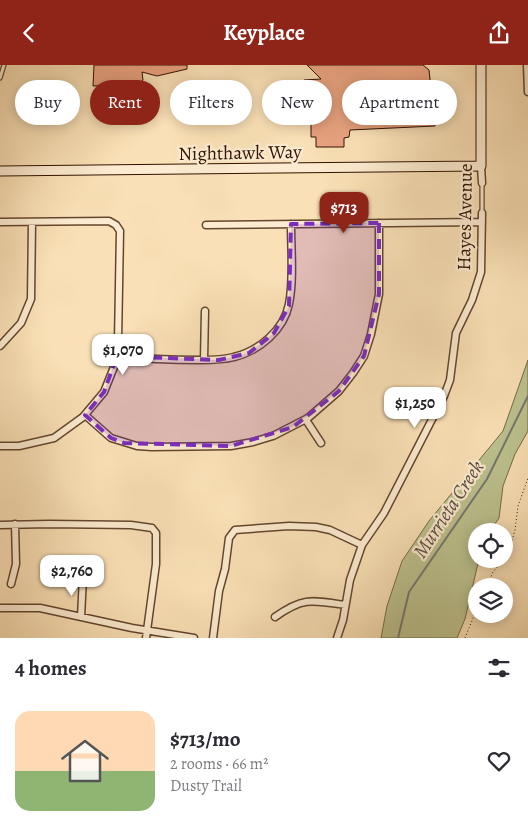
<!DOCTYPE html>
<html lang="en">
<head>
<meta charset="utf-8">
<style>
  :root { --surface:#fff; --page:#f7f7f7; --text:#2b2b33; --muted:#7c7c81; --accent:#8f2418 }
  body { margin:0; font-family:Alegreya,serif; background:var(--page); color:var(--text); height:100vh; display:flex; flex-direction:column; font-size:19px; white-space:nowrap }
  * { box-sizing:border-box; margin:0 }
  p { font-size:16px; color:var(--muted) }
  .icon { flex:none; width:28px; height:28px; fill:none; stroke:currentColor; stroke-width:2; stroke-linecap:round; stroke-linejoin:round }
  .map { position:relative; height:573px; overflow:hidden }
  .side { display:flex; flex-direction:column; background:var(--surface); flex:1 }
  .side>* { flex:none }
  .banner { position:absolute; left:15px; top:15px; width:499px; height:45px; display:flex; gap:10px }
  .tools { position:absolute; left:468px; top:458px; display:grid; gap:10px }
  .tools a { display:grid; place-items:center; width:45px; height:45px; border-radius:50%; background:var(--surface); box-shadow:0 2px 12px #0003; font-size:25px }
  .price { position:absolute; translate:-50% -42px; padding:0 11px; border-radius:10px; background:#fff; color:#222; font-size:16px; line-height:32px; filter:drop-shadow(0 1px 2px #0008) }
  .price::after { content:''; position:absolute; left:50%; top:30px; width:15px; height:11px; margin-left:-8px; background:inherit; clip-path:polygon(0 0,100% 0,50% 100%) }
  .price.on { background:var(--accent); color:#fff }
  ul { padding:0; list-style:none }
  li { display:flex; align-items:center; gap:15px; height:125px; padding:0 15px }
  li span { display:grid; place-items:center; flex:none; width:140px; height:100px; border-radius:15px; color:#555 }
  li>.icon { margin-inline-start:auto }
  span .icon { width:60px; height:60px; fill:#fffc; stroke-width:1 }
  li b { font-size:21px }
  h2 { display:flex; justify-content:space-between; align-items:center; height:60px; padding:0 15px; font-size:21px }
  .chip { padding:0 18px; border-radius:22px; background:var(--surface); box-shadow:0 2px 12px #0003; font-size:18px; line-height:45px }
  .chip.on { background:var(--accent); color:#fff }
  header { display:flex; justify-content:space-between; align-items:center; height:65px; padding:0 15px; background:var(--accent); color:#fff; font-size:22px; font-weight:700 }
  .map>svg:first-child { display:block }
</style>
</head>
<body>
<header><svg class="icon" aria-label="back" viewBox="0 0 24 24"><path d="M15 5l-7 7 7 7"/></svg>Keyplace<svg class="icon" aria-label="share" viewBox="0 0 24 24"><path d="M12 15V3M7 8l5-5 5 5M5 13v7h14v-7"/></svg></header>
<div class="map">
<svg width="528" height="573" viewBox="0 0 528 573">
  <rect width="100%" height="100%" fill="#fae0b6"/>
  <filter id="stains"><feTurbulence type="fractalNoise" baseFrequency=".004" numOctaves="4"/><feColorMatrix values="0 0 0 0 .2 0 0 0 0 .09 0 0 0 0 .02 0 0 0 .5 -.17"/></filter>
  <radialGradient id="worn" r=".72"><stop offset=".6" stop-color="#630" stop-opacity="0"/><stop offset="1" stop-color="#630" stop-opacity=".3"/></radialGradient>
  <path fill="#bcc28f" stroke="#766a48" d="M 528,295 L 528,366 L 515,389 L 503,421 L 499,453 L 490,466 L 476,466 L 476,494 L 479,494 L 465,554 L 457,573 L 381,573 L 387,541 L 402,496 L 429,456 L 503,366 Z"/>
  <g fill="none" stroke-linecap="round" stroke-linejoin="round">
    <path stroke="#767770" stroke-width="2" d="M 398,573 L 409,527 L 487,414 L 528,331"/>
  </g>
  <path fill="#e9a380" stroke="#311200" d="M 94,0 L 187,0 L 187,4 L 157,11 L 142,7 L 143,15 L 136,23 L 130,25 L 122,23 L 119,20 L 93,21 Z
    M 307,0 L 423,0 L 429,5 L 435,61 L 350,65 L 349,72 L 344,73 L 344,82 L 316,82 L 316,72 L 311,72 L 311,46 L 303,46 L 304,15 L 321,14 Z"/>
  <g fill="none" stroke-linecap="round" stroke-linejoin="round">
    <defs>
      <path id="lane" d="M 0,13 L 4,0
        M 482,119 L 482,148"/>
      <path id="street" d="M 527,0 L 528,27
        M 481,101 L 482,118
        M 0,157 L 109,156 L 116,160 L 120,166 L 118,276 L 116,297 L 104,327 L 83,352 L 54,373 L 19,381 L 0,381
        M 206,160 L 482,157
        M 0,281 L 21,258 L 31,234 L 32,157
        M 117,291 C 145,294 172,295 200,295 C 212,295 223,295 234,292 C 259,286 284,265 289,239 C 294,214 291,185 291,159
        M 204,295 L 205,246
        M 85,350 L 111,373 L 137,381 L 152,382 L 231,381 L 253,377 L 273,371 L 308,353 L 339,326 L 353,308 L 364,291 L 371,269 L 379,229 L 379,158
        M 306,355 L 321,378
        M 0,460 L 49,459 L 131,460 L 152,463 L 156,468 L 156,499 L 146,573
        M 11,519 L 16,499 L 15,459
        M 0,543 L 40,543 L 132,563 L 194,573
        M 81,552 L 83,512
        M 275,552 C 303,532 312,535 345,540
        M 213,573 L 219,526 L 225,504 L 229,473 L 235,465 L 289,461 L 316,462 L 330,465 L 362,480
        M 337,573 L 343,555 L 350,515 L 362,480 L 384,448 L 444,331 L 450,315 L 456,268 L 472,235 L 481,207 L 482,148"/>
      <path id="secondary" d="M 0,106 L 481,101 L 481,0"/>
    </defs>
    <use href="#lane" stroke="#63462e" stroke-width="5.5"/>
    <use href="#street" stroke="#63462e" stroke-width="9"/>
    <use href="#secondary" stroke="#311200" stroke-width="11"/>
    <path stroke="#311200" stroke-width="1" stroke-dasharray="1 2.5" stroke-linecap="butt" d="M 487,521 L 493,507 L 501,498 L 510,483 L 515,465 L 518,441 L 528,413
      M 465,573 L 476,546"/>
    <use href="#lane" stroke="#fcebd0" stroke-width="3"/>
    <use href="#street" stroke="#fcebd0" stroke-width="6"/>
    <use href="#secondary" stroke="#fcebd0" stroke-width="9"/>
  </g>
  <path fill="#7b2cbf" fill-opacity="0.2" stroke="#7b2cbf" stroke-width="4" stroke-dasharray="10 6" stroke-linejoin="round" d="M 379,158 L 379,229 L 364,291 L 339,326 L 293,362 L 231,381 L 124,378 L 111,373 L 85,350 L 104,327 L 117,291 L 219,295 L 249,288 L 274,268 L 289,241 L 291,159 Z"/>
  <g text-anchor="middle" stroke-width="4.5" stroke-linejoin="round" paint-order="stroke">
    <g font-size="19" fill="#311200" stroke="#fcebd0">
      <text transform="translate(240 87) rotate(-1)" y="7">Nighthawk Way</text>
      <text transform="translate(464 152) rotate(-89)" y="7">Hayes Avenue</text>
    </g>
    <g font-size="20" font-style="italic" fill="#594d41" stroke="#fcebd0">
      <text transform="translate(448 444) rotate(-57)" y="7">Murrieta Creek</text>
    </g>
  </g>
  <rect width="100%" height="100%" filter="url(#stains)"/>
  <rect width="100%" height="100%" fill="url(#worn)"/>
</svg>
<div class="tools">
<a><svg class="icon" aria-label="locate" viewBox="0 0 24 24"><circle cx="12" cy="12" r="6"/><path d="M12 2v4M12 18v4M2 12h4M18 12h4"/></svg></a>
<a><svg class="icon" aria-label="layers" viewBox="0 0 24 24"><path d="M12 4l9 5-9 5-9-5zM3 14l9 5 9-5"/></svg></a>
</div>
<b class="price on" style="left:344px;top:169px">$713</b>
<b class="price" style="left:123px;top:311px">$1,070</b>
<b class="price" style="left:415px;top:364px">$1,250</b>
<b class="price" style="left:72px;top:532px">$2,760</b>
<div class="banner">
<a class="chip">Buy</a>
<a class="chip on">Rent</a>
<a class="chip">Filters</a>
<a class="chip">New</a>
<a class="chip">Apartment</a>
</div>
</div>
<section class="side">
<h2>4 homes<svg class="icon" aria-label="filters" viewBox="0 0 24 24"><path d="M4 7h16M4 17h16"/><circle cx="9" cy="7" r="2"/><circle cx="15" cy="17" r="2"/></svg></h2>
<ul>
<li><span style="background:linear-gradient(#ffd9b3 60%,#8fb573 0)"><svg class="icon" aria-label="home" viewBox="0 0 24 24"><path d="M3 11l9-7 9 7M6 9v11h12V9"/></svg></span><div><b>$713/mo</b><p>2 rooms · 66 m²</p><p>Dusty Trail</p></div><svg class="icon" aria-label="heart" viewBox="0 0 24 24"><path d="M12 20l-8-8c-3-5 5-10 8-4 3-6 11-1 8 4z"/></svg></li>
</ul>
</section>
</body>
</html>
